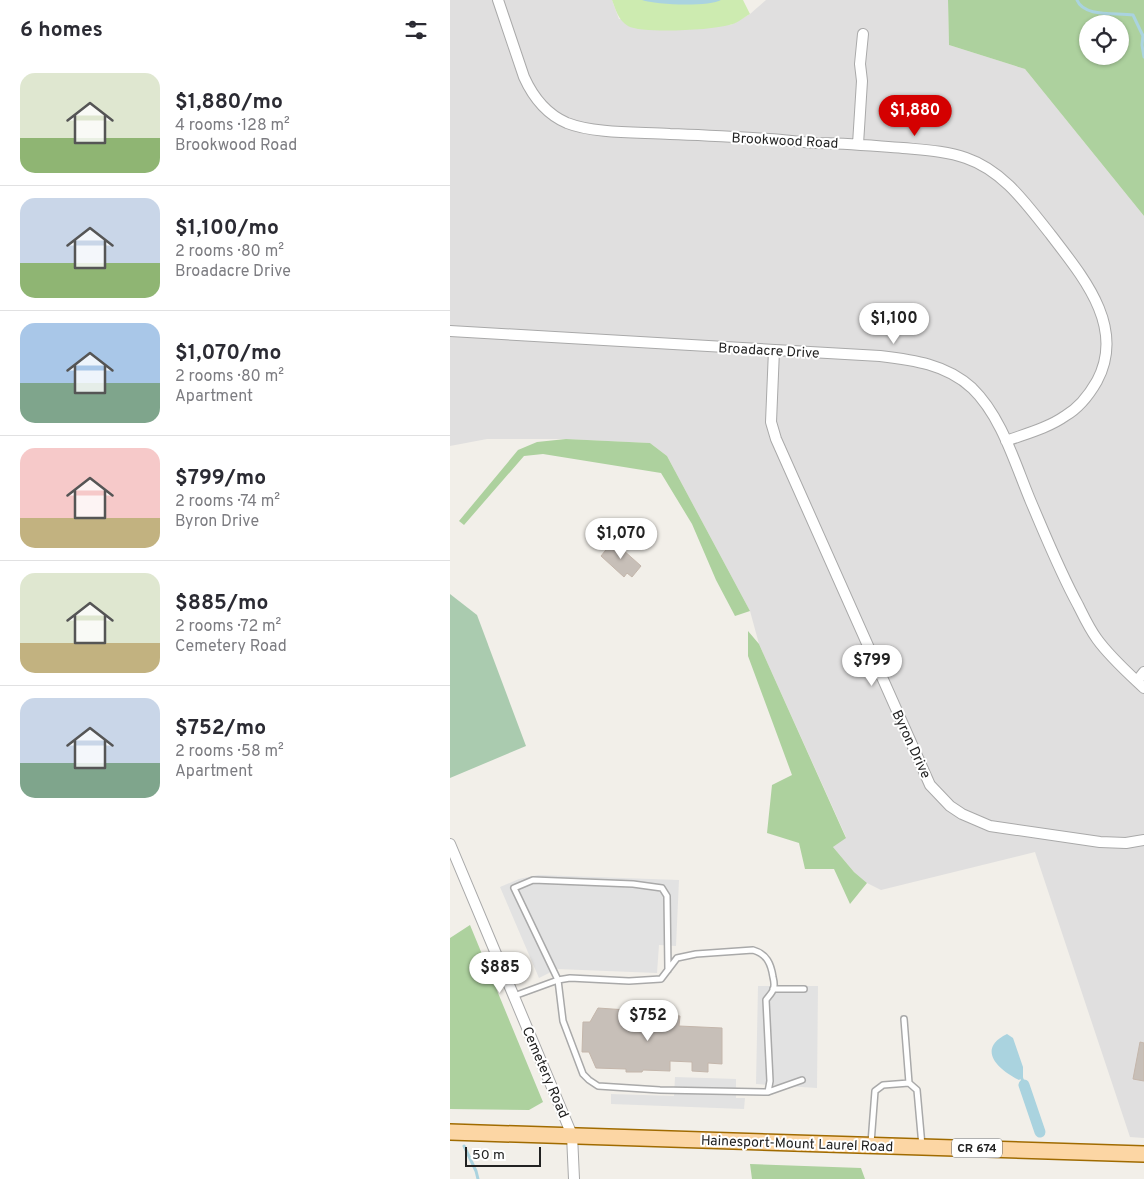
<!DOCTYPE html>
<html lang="en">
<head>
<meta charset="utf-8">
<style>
  :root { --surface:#fff; --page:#f7f7f7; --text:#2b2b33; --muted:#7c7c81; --line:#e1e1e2; --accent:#d40000 }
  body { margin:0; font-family:Overpass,sans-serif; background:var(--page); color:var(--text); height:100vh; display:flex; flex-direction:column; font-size:19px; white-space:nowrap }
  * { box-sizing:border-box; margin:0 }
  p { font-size:16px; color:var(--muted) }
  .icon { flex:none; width:28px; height:28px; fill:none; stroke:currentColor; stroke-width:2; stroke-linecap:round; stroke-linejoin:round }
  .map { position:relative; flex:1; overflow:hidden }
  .panel { display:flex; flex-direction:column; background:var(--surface); width:450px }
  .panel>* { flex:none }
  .buttons { position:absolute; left:629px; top:15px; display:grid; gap:10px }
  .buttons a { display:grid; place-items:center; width:50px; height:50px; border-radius:50%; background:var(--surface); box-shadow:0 1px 4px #0004; font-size:25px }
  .scale { position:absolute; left:15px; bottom:12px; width:76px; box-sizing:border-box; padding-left:5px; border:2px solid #222; border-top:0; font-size:14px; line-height:18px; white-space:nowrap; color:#222; -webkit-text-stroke:4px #fff; paint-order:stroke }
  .price { position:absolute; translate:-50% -42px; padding:0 11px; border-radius:18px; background:#fff; color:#222; font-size:16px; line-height:32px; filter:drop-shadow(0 1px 2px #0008) }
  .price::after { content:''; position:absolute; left:50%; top:30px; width:15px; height:11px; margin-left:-8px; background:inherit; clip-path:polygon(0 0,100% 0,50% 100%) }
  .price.on { background:var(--accent); color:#fff }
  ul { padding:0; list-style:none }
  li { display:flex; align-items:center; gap:15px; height:125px; padding:0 20px }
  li+li { border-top:1px solid var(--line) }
  li span { display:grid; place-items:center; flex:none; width:140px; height:100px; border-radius:15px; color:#555 }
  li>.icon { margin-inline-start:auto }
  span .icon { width:60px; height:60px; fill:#fffc; stroke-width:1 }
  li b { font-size:21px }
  h2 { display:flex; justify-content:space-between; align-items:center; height:60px; padding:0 20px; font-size:21px }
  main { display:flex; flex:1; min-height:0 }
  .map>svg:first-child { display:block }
</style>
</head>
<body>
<main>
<section class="panel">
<h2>6 homes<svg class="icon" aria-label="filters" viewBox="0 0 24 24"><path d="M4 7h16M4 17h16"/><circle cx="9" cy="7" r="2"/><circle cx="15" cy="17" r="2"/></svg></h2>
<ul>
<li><span style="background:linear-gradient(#dfe7d0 65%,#8fb573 0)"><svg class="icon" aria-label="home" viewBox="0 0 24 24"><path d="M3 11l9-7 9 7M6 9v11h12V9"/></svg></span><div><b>$1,880/mo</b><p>4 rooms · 128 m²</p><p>Brookwood Road</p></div></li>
<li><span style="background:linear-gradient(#c9d6e8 65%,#8fb573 0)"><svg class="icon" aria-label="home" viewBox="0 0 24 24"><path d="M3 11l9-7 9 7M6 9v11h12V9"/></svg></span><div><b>$1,100/mo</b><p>2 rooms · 80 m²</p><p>Broadacre Drive</p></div></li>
<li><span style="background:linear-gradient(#a9c7e8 60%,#7fa58c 0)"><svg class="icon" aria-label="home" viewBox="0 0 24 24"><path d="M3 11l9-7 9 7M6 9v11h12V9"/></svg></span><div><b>$1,070/mo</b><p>2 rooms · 80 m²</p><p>Apartment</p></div></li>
<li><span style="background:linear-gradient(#f6c9c9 70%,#c2b280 0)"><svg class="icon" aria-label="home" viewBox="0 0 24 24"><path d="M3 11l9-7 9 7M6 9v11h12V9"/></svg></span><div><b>$799/mo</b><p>2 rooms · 74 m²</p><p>Byron Drive</p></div></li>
<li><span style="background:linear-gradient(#dfe7d0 70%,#c2b280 0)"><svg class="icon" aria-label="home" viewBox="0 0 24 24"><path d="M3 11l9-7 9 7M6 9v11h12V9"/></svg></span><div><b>$885/mo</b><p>2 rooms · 72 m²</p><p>Cemetery Road</p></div></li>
<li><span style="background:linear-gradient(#c9d6e8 65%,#7fa58c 0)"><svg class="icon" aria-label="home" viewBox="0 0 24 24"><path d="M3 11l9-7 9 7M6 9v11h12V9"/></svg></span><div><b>$752/mo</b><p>2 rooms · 58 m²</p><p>Apartment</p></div></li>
</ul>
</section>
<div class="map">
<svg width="694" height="1179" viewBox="0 0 694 1179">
  <rect width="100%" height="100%" fill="#f2efe9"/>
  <path fill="#e0dfdf" d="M 0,0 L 162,0 L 169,19 L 281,25 L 300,14 L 316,0 L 498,0 L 499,45 L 575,69 L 694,216 L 694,1138 L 680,1137 L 585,852 L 431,890 L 417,883 L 404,872 L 383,847 L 396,837 L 309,644 L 300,611 L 217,456 L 200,443 L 116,439 L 37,439 L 0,446 Z"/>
  <path fill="#cdebb0" d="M 162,0 L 293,0 L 300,14 C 293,18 286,24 279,25 C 263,30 192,34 178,26 C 168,20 166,10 162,0 Z"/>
  <path fill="#add19e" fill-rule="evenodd" d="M 498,0 L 694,0 L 694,216 L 575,69 L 499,45 ZM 638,24 L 670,24 L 670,56 L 638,56 Z
    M 116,439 L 200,443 L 217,456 L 300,611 L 285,616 L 266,580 L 242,524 L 211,473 L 93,454 L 74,456 L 14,525 L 9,521 L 68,450 L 87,442 Z
    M 298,631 L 309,644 L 396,838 L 383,847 L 404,872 L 417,883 L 400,904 L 384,869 L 355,869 L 349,843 L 317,833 L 322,785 L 342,775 L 298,656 Z
    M 20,925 L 93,1102 L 79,1110 L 0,1109 L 0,938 Z
    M 300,1164 L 411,1168 L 415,1179 L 302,1179 Z"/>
  <path fill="#aacbaf" d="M 0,594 L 27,615 L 76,746 L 0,778 Z"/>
  <path fill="#e2e2e2" d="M 88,875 L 229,880 L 226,946 L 209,945 L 207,973 L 107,969 L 89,978 L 50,887 L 69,879 Z
    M 308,986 L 368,986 L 367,1088 L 306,1084 Z
    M 225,1077 L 286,1079 L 286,1098 L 295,1098 L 294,1109 L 161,1104 L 161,1094 L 224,1096 Z"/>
  <path fill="#aad3df" d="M 192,0 L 271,0 C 260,7 205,5 192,0 Z
    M 557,1034 L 563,1038 L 573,1067 L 573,1077 L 569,1080 C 548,1070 526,1049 557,1034 Z"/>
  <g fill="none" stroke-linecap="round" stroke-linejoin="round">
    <path stroke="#aad3df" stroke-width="3" d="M 627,0 C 634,18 668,12 683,15 L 693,36
      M 693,35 L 692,45 L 694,57
      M 571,1076 L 574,1085
      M 14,1146 L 26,1171 L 28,1179"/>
    <path stroke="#aad3df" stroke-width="11" d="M 574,1085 L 590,1132"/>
  </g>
  <path fill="#c7bfb8" stroke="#c4b6ab" d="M 163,541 L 191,566 L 182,577 L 177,573 L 174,577 L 151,556 Z
    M 148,1008 L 191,1011 L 191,1014 L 230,1016 L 229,1026 L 272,1028 L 272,1064 L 258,1063 L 258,1072 L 242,1071 L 242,1062 L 220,1061 L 220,1071 L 193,1070 L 192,1072 L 176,1072 L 176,1069 L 146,1068 L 139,1052 L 132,1052 L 133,1022 L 140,1022 Z
    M 690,1042 L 694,1043 L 694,1081 L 683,1079 Z"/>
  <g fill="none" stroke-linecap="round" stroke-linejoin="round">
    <defs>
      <path id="service" d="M 218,970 L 217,896 L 212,888 L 183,884 L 83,880 L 64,888 L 108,980 L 113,1021 L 133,1074 L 139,1080 L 148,1086 L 210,1090 L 318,1092 L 352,1080
        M 323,989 L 354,989
        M 64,996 L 108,980 L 120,978 L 179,981 L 211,979 L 227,958 L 246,954 L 303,950 C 317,954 321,964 323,977 C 324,981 325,986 323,990 C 322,993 318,997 316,1000 L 320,1081 L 318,1092
        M 454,1019 L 459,1083
        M 421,1143 L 425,1091 L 433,1085 L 459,1083 L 467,1090 L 472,1146"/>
      <path id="minor" d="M 48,0 L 74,77 C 83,97 96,114 117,123 C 145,134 190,132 220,134 C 253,135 286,137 319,139 C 335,140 351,142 366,143 C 395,143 424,146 453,148 C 474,150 496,151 516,158 C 554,171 577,205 601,235 C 633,277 676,327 647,381 C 639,395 629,408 615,416 C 598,428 575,434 556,441
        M 408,144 L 412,81 L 410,64 L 413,34
        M 0,331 L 430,356 C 463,360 496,364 522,388 C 552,417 565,464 581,502 C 596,537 610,572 628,605 C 634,617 639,628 647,639 C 660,657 677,672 694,688
        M 324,350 L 321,422 L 326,439 L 480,785 L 500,806 L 512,814 L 540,826 L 650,842 L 676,843 L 694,840
        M 687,681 L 694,672
        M 0,844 L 122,1135 L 124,1179"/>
      <path id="primary" d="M 0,1132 L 694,1154"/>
    </defs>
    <use href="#service" stroke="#a9a9a9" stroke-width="8"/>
    <use href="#minor" stroke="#a9a9a9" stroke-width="12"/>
    <use href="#primary" stroke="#a06b00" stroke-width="18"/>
    <use href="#service" stroke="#fff" stroke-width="5"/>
    <use href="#minor" stroke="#fff" stroke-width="10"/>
    <use href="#primary" stroke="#fcd6a4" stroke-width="15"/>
  </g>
  <g text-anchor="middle" stroke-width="4" stroke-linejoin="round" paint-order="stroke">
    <rect fill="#fff" stroke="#646464" stroke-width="1" x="502" y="1138.5" width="50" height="19" rx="4"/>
    <g font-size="12" font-weight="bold" fill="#222">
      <text x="527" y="1152">CR 674</text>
    </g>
    <g font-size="14" fill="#222" stroke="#fff">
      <text transform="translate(335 140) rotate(3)" y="5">Brookwood Road</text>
      <text transform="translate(319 350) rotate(3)" y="5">Broadacre Drive</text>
      <text transform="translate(462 744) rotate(65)" y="5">Byron Drive</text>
      <text transform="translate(96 1072) rotate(67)" y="5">Cemetery Road</text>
      <text transform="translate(347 1143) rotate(2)" y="5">Hainesport-Mount Laurel Road</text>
    </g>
  </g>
</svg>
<div class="buttons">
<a><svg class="icon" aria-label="locate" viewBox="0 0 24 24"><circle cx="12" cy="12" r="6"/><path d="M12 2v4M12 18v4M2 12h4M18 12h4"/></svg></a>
</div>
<div class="scale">50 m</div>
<b class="price on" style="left:465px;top:137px">$1,880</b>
<b class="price" style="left:444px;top:345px">$1,100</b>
<b class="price" style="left:171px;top:560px">$1,070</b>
<b class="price" style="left:422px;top:687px">$799</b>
<b class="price" style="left:50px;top:994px">$885</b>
<b class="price" style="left:198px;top:1042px">$752</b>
</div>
</main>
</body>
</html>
